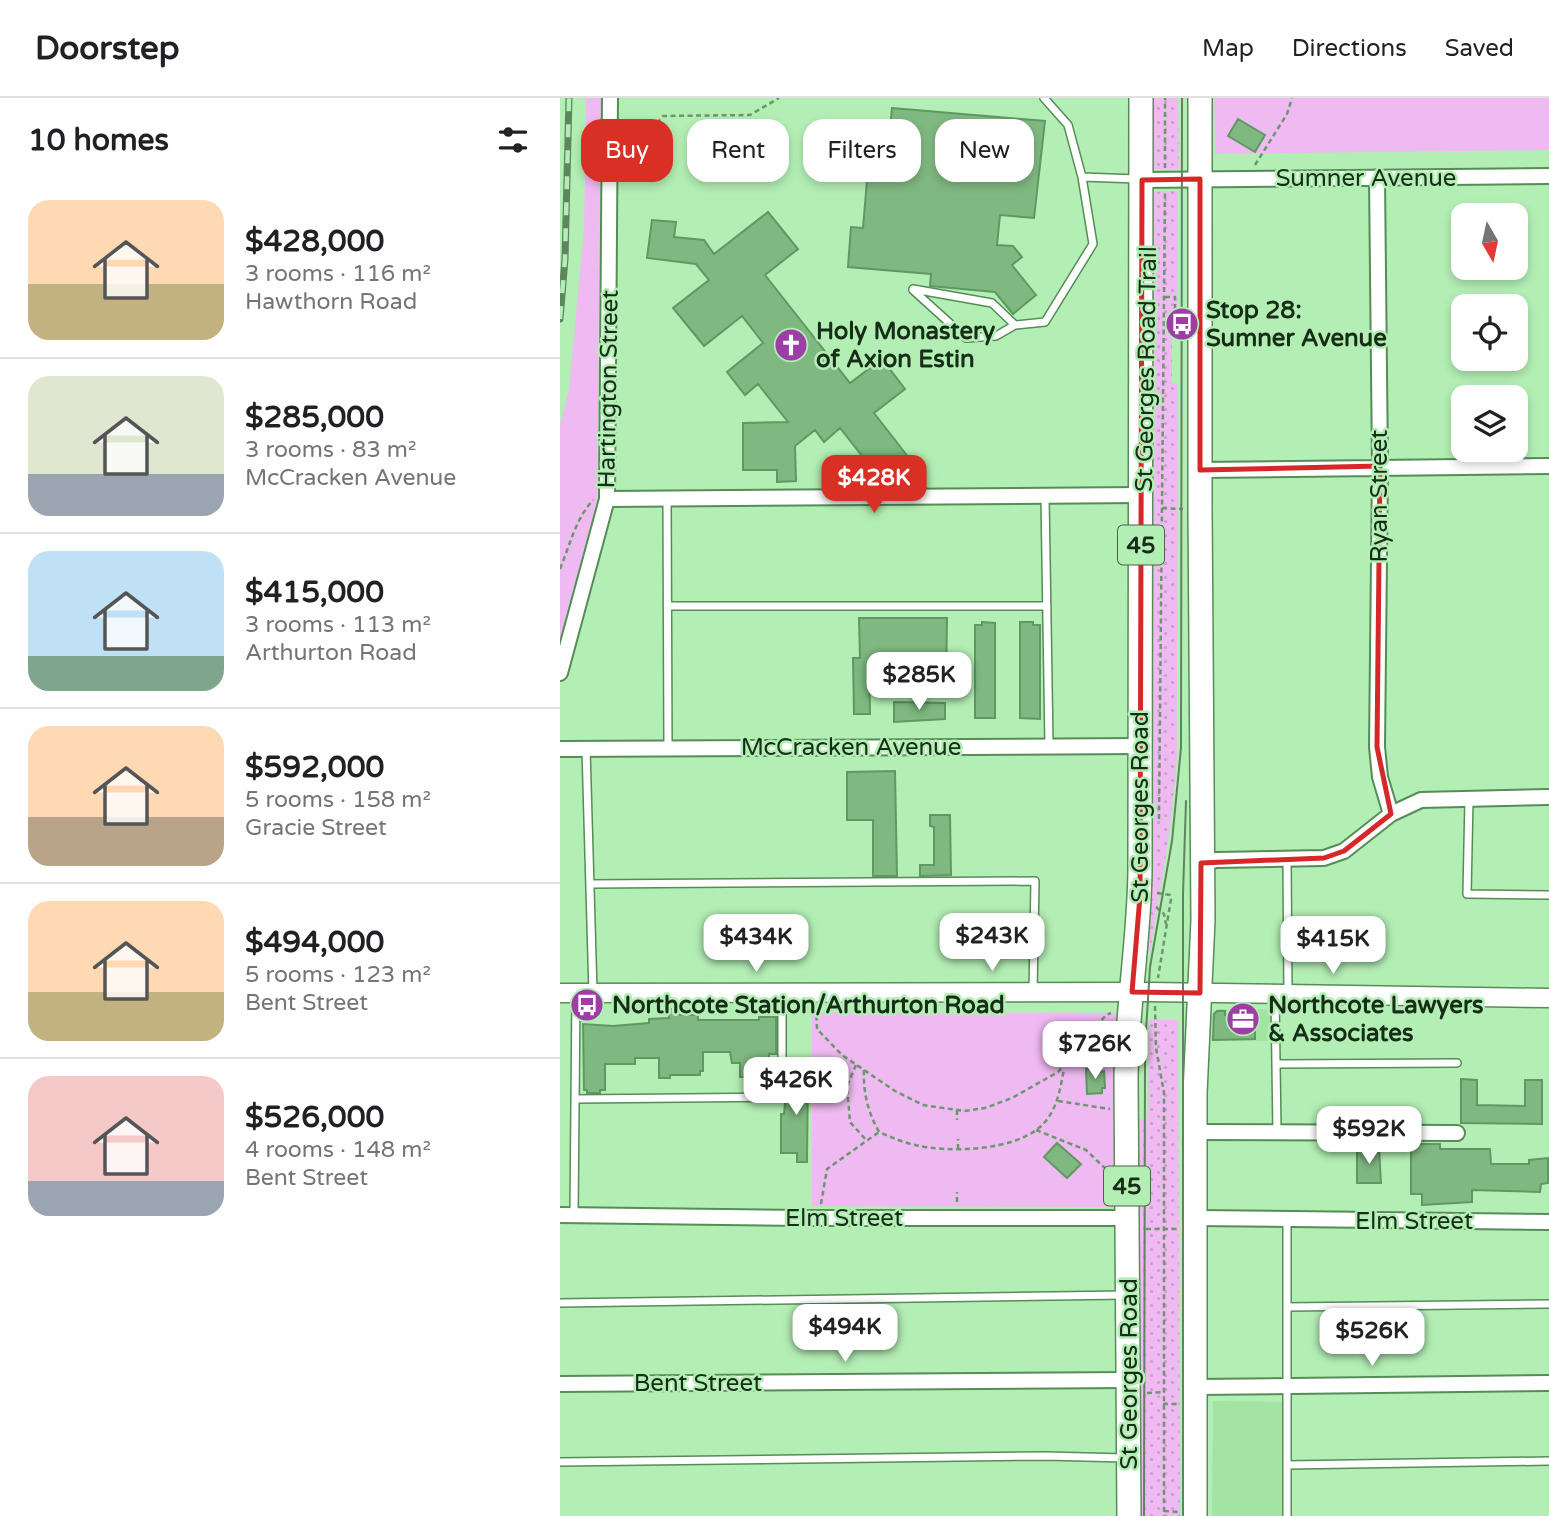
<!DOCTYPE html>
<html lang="en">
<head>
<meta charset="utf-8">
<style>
  :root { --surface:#fff; --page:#f6f6f6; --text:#202124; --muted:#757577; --line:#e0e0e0; --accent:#d93025 }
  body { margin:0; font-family:"Varela Round",sans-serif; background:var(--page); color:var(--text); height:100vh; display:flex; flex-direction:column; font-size:26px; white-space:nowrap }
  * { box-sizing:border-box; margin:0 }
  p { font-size:23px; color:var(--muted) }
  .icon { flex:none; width:38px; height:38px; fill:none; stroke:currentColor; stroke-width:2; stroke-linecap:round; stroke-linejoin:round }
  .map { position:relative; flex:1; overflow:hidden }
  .panel { display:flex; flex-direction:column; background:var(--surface); width:560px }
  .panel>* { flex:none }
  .guide { position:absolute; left:21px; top:21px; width:665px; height:63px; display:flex; gap:14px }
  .needle { width:46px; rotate:171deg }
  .controls { position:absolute; left:891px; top:105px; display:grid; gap:14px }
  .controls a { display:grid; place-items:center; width:77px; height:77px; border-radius:14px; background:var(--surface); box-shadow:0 4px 10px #0003; font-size:35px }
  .price { position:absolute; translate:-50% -60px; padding:0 16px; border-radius:14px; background:#fff; color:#222; font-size:23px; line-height:46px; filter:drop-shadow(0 2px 4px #0008) }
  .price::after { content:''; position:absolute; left:50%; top:42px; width:21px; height:16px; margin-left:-10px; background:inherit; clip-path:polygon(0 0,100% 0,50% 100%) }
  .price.selected { background:var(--accent); color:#fff }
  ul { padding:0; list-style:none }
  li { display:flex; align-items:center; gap:21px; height:175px; padding:0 28px }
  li+li { border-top:2px solid var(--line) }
  li span { display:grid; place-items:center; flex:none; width:196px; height:140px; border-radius:21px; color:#555 }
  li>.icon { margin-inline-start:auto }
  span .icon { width:84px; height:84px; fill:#fffc; stroke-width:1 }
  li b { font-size:30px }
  h2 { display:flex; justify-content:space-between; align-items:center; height:84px; padding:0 28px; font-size:30px }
  .chip { padding:0 24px; border-radius:21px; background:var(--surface); box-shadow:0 4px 10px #0003; font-size:24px; line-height:63px }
  .chip.selected { background:var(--accent); color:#fff }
  header { display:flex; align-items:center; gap:42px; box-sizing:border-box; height:98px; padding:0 35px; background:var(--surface); border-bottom:2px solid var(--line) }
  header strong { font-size:33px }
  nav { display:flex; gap:38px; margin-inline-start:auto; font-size:24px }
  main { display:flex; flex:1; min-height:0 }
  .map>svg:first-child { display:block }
</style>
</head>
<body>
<header>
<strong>Doorstep</strong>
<nav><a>Map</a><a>Directions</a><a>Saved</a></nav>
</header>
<main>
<section class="panel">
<h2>10 homes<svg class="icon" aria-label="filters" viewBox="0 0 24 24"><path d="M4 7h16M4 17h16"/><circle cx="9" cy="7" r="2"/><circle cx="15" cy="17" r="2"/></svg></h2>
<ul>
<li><span style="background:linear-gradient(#ffd9b3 60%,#c2b280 0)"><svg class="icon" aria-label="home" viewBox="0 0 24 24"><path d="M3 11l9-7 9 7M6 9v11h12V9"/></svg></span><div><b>$428,000</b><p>3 rooms · 116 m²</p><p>Hawthorn Road</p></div></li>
<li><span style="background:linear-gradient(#dfe7d0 70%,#9aa5b1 0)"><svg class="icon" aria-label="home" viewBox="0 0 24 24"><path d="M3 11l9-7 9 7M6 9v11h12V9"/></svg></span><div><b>$285,000</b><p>3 rooms · 83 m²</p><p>McCracken Avenue</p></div></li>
<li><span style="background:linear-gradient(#bfe0f5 75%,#7fa58c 0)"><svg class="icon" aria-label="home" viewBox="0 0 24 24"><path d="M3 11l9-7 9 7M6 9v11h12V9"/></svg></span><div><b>$415,000</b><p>3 rooms · 113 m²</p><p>Arthurton Road</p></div></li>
<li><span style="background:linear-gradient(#ffd9b3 65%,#b9a48a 0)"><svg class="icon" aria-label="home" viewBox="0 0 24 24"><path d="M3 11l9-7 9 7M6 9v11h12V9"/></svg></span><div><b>$592,000</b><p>5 rooms · 158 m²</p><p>Gracie Street</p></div></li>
<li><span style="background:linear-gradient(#ffd9b3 65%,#c2b280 0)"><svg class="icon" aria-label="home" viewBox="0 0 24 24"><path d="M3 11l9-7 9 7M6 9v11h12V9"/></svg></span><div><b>$494,000</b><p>5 rooms · 123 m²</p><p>Bent Street</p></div></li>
<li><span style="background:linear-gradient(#f6c9c9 75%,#9aa5b1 0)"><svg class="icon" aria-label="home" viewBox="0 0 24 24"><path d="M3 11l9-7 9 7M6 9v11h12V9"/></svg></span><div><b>$526,000</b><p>4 rooms · 148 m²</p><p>Bent Street</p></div></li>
</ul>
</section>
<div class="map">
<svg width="989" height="1418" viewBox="0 0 989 1418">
  <defs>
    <pattern id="grass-dots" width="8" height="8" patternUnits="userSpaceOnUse" patternTransform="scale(1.75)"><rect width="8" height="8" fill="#efb9f1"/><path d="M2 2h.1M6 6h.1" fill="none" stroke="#cc9fce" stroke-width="1.8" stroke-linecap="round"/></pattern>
  </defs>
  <rect width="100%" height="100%" fill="#b3eeb4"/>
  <path fill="#a3e3a4" d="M 657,911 L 714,911 L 714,943 L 651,943 L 651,917 Z
    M 653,1303 L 725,1304 L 724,1418 L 652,1418 Z"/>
  <path fill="url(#grass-dots)" d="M 588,0 L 618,0 L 619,71 L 588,71 Z
    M 618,93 L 618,223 L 612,224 L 612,285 L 618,286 L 617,661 L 609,738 L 590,854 L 586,853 L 587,94 Z
    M 589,922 L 618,922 L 620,1418 L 578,1418 L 577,1021 L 588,1021 Z"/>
  <path fill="#efb9f1" d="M 26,0 L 41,0 L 37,403 L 0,540 L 0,327 L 9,291 L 24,132 Z
    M 654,0 L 989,0 L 989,52 L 655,56 Z
    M 252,914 L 560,915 L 556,1109 L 252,1108 Z"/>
  <path fill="#7fb881" stroke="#609862" stroke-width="2" d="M 332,10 L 485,23 L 474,120 L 440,117 L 437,147 L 453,148 L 462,159 L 452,167 L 476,197 L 453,216 L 435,194 L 370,188 L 371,176 L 288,169 L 291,129 L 303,130 L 308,70 L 326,72 Z
    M 678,21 L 705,37 L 695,54 L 668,38 Z
    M 208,114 L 238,151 L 205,177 L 290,285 L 322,261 L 345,291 L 314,315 L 349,360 L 321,382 L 280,330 L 264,344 L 255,332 L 235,348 L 236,383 L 217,384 L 217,372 L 183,372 L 183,325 L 228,324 L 198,286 L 185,297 L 167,274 L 203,245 L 182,218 L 144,248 L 113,210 L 149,182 L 136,166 L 87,160 L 92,122 L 116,124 L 114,139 L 144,142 L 154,156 Z
    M 299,520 L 387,520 L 386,586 L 335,588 L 334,561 L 309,562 L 310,616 L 294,616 L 293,560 L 300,560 Z
    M 422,524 L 435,525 L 435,620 L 415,620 L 415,527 L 422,527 Z
    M 460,524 L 473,524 L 473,527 L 480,527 L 480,621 L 460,620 Z
    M 334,604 L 385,605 L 385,621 L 334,624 Z
    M 335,673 L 337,778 L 313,778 L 313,722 L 287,722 L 287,674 Z
    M 370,717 L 390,717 L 391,777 L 360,778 L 360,767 L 374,767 L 374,729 L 370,728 Z
    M 109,911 L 120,911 L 120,917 L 138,917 L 138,922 L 199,922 L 199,919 L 216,919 L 216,956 L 209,956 L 209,962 L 191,962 L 191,979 L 180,979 L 180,965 L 172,965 L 170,954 L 143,954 L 143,973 L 140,973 L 140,977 L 110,977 L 110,980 L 99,980 L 99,960 L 75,960 L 75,966 L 45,966 L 45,992 L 40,992 L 40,995 L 27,995 L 27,992 L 24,992 L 23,926 L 53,928 L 89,925 L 89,921 L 109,920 Z
    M 657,913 L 665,913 L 665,917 L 695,917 L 695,941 L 653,942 L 654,916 Z
    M 541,970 L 541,974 L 544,973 L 545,990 L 542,990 L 542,995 L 527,996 L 526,971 Z
    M 230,973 L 248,973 L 247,1064 L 237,1064 L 237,1055 L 221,1055 L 221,1016 L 224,1016 L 225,1005 L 228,1000 Z
    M 901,981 L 917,982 L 917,1007 L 965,1008 L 965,982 L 982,982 L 982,1026 L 901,1025 Z
    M 497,1045 L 521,1066 L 507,1080 L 484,1059 Z
    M 851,1046 L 880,1046 L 880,1051 L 930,1051 L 931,1066 L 969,1066 L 969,1062 L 988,1060 L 988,1085 L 981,1086 L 980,1094 L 912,1092 L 912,1104 L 862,1107 L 862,1096 L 851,1096 Z
    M 797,1051 L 819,1051 L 821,1085 L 797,1085 Z"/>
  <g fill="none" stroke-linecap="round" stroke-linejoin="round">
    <defs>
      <path id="service" d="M 522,79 L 577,81
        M 353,191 L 432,205 L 455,227 L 485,224 L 533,146 L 522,79 L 508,27 L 484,0
        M 353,192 L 406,240 L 436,238 L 455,227
        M 485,398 L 489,648
        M 107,401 L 108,650
        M 108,508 L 487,508
        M 26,651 L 33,895
        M 909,701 L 907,796 L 989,797
        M 727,761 L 728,896
        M 30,786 L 475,783 L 473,894
        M 715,898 L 717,1034
        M 716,966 L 897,965
        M 15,1001 L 222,999 L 222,895
        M 14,1117 L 16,896
        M 0,1205 L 565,1197
        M 727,1209 L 989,1206
        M 0,1364 L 486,1358 L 565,1360
        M 727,1367 L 989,1363
        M 727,1418 L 727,1122"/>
      <path id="minor" d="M 817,79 L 820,368 L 817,649 L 820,679 L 831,716
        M 582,82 L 989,78
        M 640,372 L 989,368
        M 47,401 L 581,397
        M 0,575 L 47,401 L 50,0
        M 0,651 L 581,648
        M 641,766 L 656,762 L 764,760 L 784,753 L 831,716 L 861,702 L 989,699
        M 635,1034 L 897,1035
        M 0,1117 L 242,1120 L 568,1120
        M 635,1120 L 989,1124
        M 0,1286 L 570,1282
        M 636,1289 L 989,1285"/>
      <path id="tertiary" d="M 0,895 L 588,894 L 989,900"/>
      <path id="trunk" d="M 569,1418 L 566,980 C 567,911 579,843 580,773 L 581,0
        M 635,1418 L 635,995 L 643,822 L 640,410 L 640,0"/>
    </defs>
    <use href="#service" stroke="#558c57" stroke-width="10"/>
    <use href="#minor" stroke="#558c57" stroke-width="18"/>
    <use href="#tertiary" stroke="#558c57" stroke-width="21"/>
    <use href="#trunk" stroke="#558c57" stroke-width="26"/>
    <path stroke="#6c976d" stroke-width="2.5" stroke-dasharray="5 3.5" stroke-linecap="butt" d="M 695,67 L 727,16 L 732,0
      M 605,70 L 605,0
      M 64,72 L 91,65 C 96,50 90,30 103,18 L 190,17 L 219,0
      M 605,199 L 615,199 L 615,223
      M 602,410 L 623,411
      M 0,471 C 10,447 15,422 33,402
      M 599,721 L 605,94
      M 597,795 L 610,797 L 611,801 L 598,880
      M 596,809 L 604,816 L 606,826
      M 595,908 L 596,950 L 604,995 L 604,1418
      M 256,909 L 257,931 L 282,957 L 335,993 L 363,1007 L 404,1013 L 425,1010 L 452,1000 L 498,974 L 546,917 L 551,915
      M 296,967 L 287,988 L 290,1024 L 307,1043
      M 304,972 C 303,995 308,1014 319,1034 C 331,1039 342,1044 355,1047 C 388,1055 453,1053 480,1029 C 497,1014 500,992 504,971
      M 498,1003 L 550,1011
      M 397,1012 L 397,1022
      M 476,1032 L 526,1052 L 550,1075
      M 398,1051 L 398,1041
      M 397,1104 L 397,1094
      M 261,1106 L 267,1071 L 319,1034
      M 586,1131 L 618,1131
      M 587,1295 L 603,1294
      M 603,1306 L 617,1306
      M 604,1413 L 618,1414"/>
    <use href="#service" stroke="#fff" stroke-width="7"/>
    <use href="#minor" stroke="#fff" stroke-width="14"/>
    <use href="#tertiary" stroke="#fff" stroke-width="18"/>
    <use href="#trunk" stroke="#fff" stroke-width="23"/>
    <path stroke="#5d855e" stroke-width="2" d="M 584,1418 L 585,949 L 590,869 L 612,743 L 621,650 L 622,0
      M 623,1418 L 623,796 L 626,703"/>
    <defs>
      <path id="rail" d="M 0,221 L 5,161 L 9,0"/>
    </defs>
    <use href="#rail" stroke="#5d855e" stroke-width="7"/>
    <use href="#rail" stroke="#b3eeb4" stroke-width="4.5" stroke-dasharray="13" stroke-linecap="butt"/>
  </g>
  <path fill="none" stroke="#d62828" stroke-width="5" stroke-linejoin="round" d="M 640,81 L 640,372 L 820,368 L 817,649 L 831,716 L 784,753 L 764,760 L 641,765 L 640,895 L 572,894 L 580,798 L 582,82 Z"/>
  <defs>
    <symbol id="bus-disc" viewBox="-11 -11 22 22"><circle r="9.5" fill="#9e3da5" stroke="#b3eeb4"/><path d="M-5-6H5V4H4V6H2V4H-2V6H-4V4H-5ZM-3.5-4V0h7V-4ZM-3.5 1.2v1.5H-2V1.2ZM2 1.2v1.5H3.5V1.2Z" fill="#fff"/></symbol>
    <symbol id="church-disc" viewBox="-11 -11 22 22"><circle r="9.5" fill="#9e3da5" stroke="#b3eeb4"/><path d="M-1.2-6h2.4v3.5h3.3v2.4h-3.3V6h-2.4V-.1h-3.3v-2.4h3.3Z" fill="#fff"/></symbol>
    <symbol id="office-disc" viewBox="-11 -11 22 22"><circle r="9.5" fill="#9e3da5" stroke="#b3eeb4"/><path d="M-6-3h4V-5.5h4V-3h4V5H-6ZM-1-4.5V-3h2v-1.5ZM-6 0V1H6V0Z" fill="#fff"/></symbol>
  </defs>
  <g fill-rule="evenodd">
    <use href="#bus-disc" x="603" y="207" width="38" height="38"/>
    <use href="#church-disc" x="212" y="228" width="38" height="38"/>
    <use href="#bus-disc" x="8" y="888" width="38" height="38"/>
    <use href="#office-disc" x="664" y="902" width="38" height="38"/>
  </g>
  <g text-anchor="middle" stroke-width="5" stroke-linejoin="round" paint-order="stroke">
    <g fill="#b3eeb4" stroke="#456746" stroke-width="2">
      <rect x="558" y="427.5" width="46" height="39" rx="5"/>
      <rect x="544" y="1068.5" width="46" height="39" rx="5"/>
    </g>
    <g font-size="23" font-weight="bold" fill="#162d17">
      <text x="581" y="455">45</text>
      <text x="567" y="1096">45</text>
    </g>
    <g font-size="24" fill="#162d17" stroke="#b3eeb4">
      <text x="806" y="88">Sumner Avenue</text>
      <text transform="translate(586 271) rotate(-89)" y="8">St Georges Road Trail</text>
      <text transform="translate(48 291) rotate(-89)" y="8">Hartington Street</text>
      <text transform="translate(819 398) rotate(-90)" y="8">Ryan Street</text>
      <text x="291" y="657">McCracken Avenue</text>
      <text transform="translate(580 709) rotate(-90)" y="8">St Georges Road</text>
      <text x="284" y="1128">Elm Street</text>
      <text x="854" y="1131">Elm Street</text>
      <text transform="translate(569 1276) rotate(-90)" y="8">St Georges Road</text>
      <text x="138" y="1293">Bent Street</text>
    </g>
    <g font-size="24" font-weight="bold" fill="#162d17" stroke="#b3eeb4" text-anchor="start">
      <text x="646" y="220">Stop 28:<tspan x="646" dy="28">Sumner Avenue</tspan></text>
      <text x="256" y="241">Holy Monastery<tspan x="256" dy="28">of Axion Estin</tspan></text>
      <text x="52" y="915">Northcote Station/Arthurton Road</text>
      <text x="708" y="915">Northcote Lawyers<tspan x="708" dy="28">&amp; Associates</tspan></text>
    </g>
  </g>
</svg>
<div class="controls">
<a><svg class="needle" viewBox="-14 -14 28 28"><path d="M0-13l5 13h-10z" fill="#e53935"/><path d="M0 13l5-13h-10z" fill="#757577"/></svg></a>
<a><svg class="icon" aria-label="locate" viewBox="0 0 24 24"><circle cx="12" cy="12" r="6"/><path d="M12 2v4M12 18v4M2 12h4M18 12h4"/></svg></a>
<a><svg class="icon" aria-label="layers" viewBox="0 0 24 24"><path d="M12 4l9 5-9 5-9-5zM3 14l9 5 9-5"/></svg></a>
</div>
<b class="price selected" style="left:314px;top:417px">$428K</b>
<b class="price" style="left:359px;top:614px">$285K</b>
<b class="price" style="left:432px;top:875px">$243K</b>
<b class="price" style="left:196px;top:876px">$434K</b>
<b class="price" style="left:773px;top:878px">$415K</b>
<b class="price" style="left:535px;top:983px">$726K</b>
<b class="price" style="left:236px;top:1019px">$426K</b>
<b class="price" style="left:809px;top:1068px">$592K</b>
<b class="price" style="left:285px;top:1266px">$494K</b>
<b class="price" style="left:812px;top:1270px">$526K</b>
<div class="guide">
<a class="chip selected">Buy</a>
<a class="chip">Rent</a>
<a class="chip">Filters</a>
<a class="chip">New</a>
</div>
</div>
</main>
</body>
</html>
